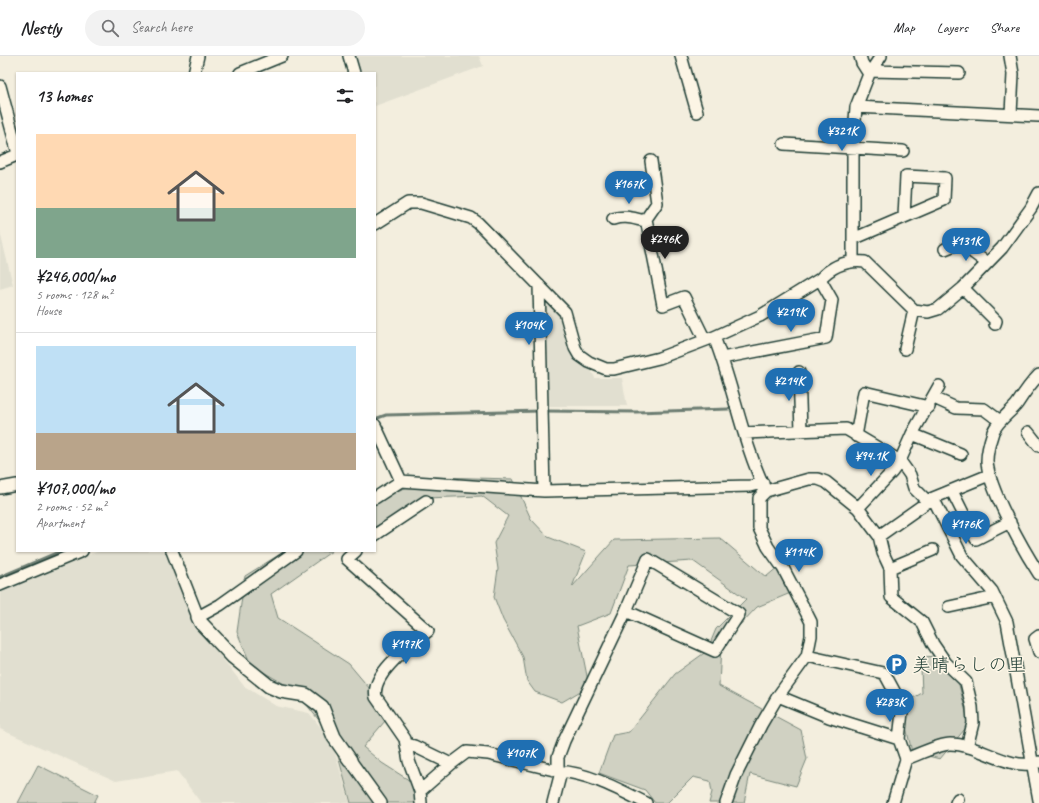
<!DOCTYPE html>
<html lang="en">
<head>
<meta charset="utf-8">
<style>
  :root { --surface:#fff; --page:#f2f2f2; --text:#202124; --muted:#757577; --line:#e0e0e0; --accent:#1f6fb2 }
  body { margin:0; font-family:Caveat,"Klee One",sans-serif; background:var(--page); color:var(--text); height:100vh; display:flex; flex-direction:column; font-size:15px; white-space:nowrap }
  * { box-sizing:border-box; margin:0 }
  p { font-size:13px; color:var(--muted) }
  .icon { flex:none; width:22px; height:22px; fill:none; stroke:currentColor; stroke-width:2; stroke-linecap:round; stroke-linejoin:round }
  .map { position:relative; flex:1; overflow:hidden }
  .sheet { position:absolute; left:16px; top:16px; width:360px; height:480px; display:flex; flex-direction:column; background:var(--surface); border-radius:0px; box-shadow:0 1px 3px #0004 }
  .sheet>* { flex:none }
  .price { position:absolute; translate:-50% -34px; padding:0 9px; border-radius:14px; background:var(--accent); color:#fff; font-size:13px; line-height:26px; filter:drop-shadow(0 1px 2px #0008) }
  .price::after { content:''; position:absolute; left:50%; top:24px; width:12px; height:9px; margin-left:-6px; background:inherit; clip-path:polygon(0 0,100% 0,50% 100%) }
  .price.on { background:#222; color:#fff }
  ul { padding:0; list-style:none }
  li { display:grid; align-content:center; gap:8px; height:212px; padding:0 20px }
  li+li { border-top:1px solid var(--line) }
  li span { display:grid; place-items:center; height:124px; border-radius:0px; color:#555 }
  li>.icon { margin-inline-start:auto }
  span .icon { width:72px; height:72px; fill:#fffc; stroke-width:1 }
  li b { font-size:17px }
  h2 { display:flex; justify-content:space-between; align-items:center; height:48px; padding:0 20px; font-size:17px }
  header { display:flex; align-items:center; gap:24px; box-sizing:border-box; height:56px; padding:0 20px; background:var(--surface); border-bottom:1px solid var(--line) }
  header strong { font-size:19px }
  nav { display:flex; gap:22px; margin-inline-start:auto; font-size:14px }
  .search { width:280px; height:36px; background:var(--page); display:flex; align-items:center; gap:10px; box-sizing:border-box; padding:0 14px; border-radius:22px; color:var(--muted); font-size:15px }
  .map>svg:first-child { display:block }
</style>
</head>
<body>
<header>
<strong>Nestly</strong>
<div class="search"><svg class="icon" aria-label="search" viewBox="0 0 24 24"><circle cx="10" cy="10" r="6"/><path d="M15 15l6 6"/></svg>Search here</div>
<nav><a>Map</a><a>Layers</a><a>Share</a></nav>
</header>
<div class="map">
<svg width="1039" height="747" viewBox="0 0 1039 747">
  <rect width="100%" height="100%" fill="#f3eede"/>
  <filter id="ink" filterUnits="userSpaceOnUse"><feTurbulence type="fractalNoise" baseFrequency=".025" numOctaves="2"/><feDisplacementMap in="SourceGraphic" scale="8" xChannelSelector="R" yChannelSelector="G"/><feConvolveMatrix kernelMatrix="1 2 1 2 8 2 1 2 1" color-interpolation-filters="sRGB"/></filter>
  <g filter="url(#ink)">
    <path fill="#e1dfd0" d="M 352,0 L 479,0 L 483,10 L 375,50 L 375,17 L 357,17 Z
      M 0,176 L 13,229 L 0,233 Z
      M 545,241 L 558,255 L 563,269 L 565,283 L 571,297 L 591,314 L 595,322 L 622,322 L 627,350 L 548,350 Z
      M 99,495 L 167,495 L 199,573 L 244,630 L 276,650 L 309,657 L 331,684 L 350,747 L 201,747 L 177,715 L 116,725 L 0,673 L 0,536 Z"/>
    <path fill="#d0d1c2" stroke="#78877b" d="M 435,421 L 513,423 L 531,463 L 548,481 L 586,496 L 572,531 L 614,484 L 720,482 L 766,521 L 779,510 L 793,536 L 757,551 L 721,589 L 719,630 L 801,674 L 807,703 L 796,730 L 750,718 L 744,747 L 709,747 L 712,736 L 710,725 L 693,721 L 667,747 L 655,747 L 645,734 L 599,717 L 613,679 L 629,676 L 675,618 L 707,595 L 716,573 L 746,543 L 693,505 L 629,509 L 611,557 L 577,570 L 589,630 L 562,646 L 535,636 L 527,625 L 523,601 L 503,564 L 494,541 L 498,513 L 494,487 L 508,460 L 482,440 L 425,442 L 375,471 L 375,443 Z
      M 285,495 L 332,495 L 271,538 L 278,562 L 349,608 L 391,658 L 363,691 L 382,707 L 415,728 L 416,747 L 351,747 L 333,682 L 295,634 L 251,609 L 237,576 L 245,520 Z
      M 936,600 L 958,625 L 969,668 L 940,703 L 912,696 L 905,667 L 906,646 L 922,637 L 921,613 L 923,601 Z
      M 38,709 L 98,739 L 94,747 L 18,747 Z"/>
    <g fill="none" stroke-linecap="round" stroke-linejoin="round">
      <path stroke="#6c7d72" stroke-width="3" d="M 545,355 L 636,356 L 729,353
        M 375,363 L 386,359 L 540,355
        M 0,521 L 61,495"/>
      <defs>
        <path id="minor" d="M 349,0 L 354,17
          M 681,0 L 697,56
          M 860,0 L 862,7 L 869,18
          M 1010,0 L 1013,18 L 1011,58
          M 871,15 L 959,17
          M 194,17 L 198,0
          M 240,17 L 282,0
          M 0,30 L 17,94
          M 856,51 L 1039,60
          M 784,88 L 903,95
          M 651,105 L 657,147 L 646,163 L 663,249 L 684,241 L 705,284
          M 0,106 L 17,99
          M 613,163 C 626,159 634,163 646,165
          M 375,168 L 408,147 L 421,147 L 471,162 L 478,167 L 565,256 L 575,292 L 579,299 L 589,306 L 606,313 L 614,313 L 659,302 L 714,281 L 760,260 L 820,223 C 832,210 848,204 865,206 L 914,254 L 928,256 L 938,253 L 963,232 L 1002,192 L 1031,152 L 1039,137
          M 853,183 L 944,144 L 945,122 L 906,120 L 904,161
          M 945,193 L 960,187 L 987,207
          M 853,205 L 853,92 L 856,51 L 869,18 L 881,0
          M 539,229 L 544,435
          M 963,232 L 996,265 L 995,268
          M 714,281 C 734,331 742,386 766,435 L 759,442 L 759,472 L 768,491 L 783,512 L 807,558 L 811,566 L 811,580 L 807,600 L 778,640 L 761,669 L 736,719 L 726,747
          M 905,293 L 914,254
          M 722,302 L 826,282 L 832,244 L 820,223
          M 799,316 L 801,375
          M 1039,319 C 1030,328 1024,337 1017,348 C 1010,357 998,364 993,376 C 990,385 987,395 987,405 C 988,432 1024,495 1039,518
          M 934,342 L 956,352 L 984,353 L 1000,365
          M 375,369 L 401,425 L 544,435 L 751,430 L 763,427
          M 1028,376 L 1039,390
          M 744,377 L 846,373 L 900,405 L 910,419 L 914,432 L 928,446
          M 912,378 L 961,398
          M 856,380 L 864,336 L 929,351
          M 0,432 L 17,429
          M 766,435 L 809,423 L 818,423 L 826,426 L 858,452 L 879,480 L 883,497 L 890,512 L 891,541 L 922,566 L 933,588 L 946,607 L 966,626 L 972,651 L 973,667 L 967,691
          M 952,435 L 976,483 L 1010,466
          M 375,442 L 401,425
          M 933,442 L 962,500 L 992,535 L 1007,566 L 1039,744
          M 858,452 L 892,416 L 900,405 L 912,378 L 939,330
          M 375,479 L 426,445
          M 879,480 L 933,442 L 989,419
          M 172,495 L 198,561 L 220,549 L 296,495
          M 356,495 L 347,503 L 428,575 C 412,588 370,618 376,641 L 405,683 L 409,705 L 420,735 L 421,747
          M 890,512 L 933,494
          M 0,529 L 82,495
          M 949,551 L 995,541
          M 1039,580 L 1035,583 L 1039,596
          M 807,600 L 883,617 L 886,620 L 900,646 L 903,647 L 899,683
          M 778,640 L 829,661 L 899,683 L 906,703 L 893,747
          M 407,688 L 414,690 L 451,708 L 467,696 L 488,698 L 558,715 C 589,717 618,733 646,747
          M 906,703 C 917,699 939,688 950,688 C 981,688 1008,716 1039,706
          M 350,704 L 381,747
          M 420,735 L 451,708
          M 553,747 L 560,720 L 558,715 L 558,701 L 564,685 L 626,555 L 715,595 L 739,558 L 648,503 L 626,555
          M 956,747 L 958,743"/>
        <path id="tertiary" d="M 198,561 L 201,567 L 233,601 L 269,630 L 281,635 L 306,639 L 322,651 L 334,681 L 350,704"/>
      </defs>
      <use href="#minor" stroke="#1f3d34" stroke-width="14"/>
      <use href="#tertiary" stroke="#1f3d34" stroke-width="16"/>
      <use href="#minor" stroke="#fcf5e5" stroke-width="11"/>
      <use href="#tertiary" stroke="#fcf5e5" stroke-width="13"/>
    </g>
  </g>
  <defs>
    <symbol id="parking-disc" viewBox="-11 -11 22 22"><circle r="9.5" fill="#1f6fb2" stroke="#fcf5e5"/><path d="M-3.5-5.5H1a3.5 3.5 0 0 1 0 7H-1V5.5H-3.5ZM-1-3.4V-.6H.8a1.4 1.4 0 0 0 0-2.8Z" fill="#fff"/></symbol>
  </defs>
  <g fill-rule="evenodd">
    <use href="#parking-disc" x="884" y="596" width="25" height="25"/>
  </g>
  <g text-anchor="middle" stroke-width="3" stroke-linejoin="round" paint-order="stroke">
    <g font-size="19" fill="#1f3d34" stroke="#fcf5e5" text-anchor="start">
      <text x="912" y="615">美晴らしの里</text>
    </g>
  </g>
</svg>
<b class="price" style="left:842px;top:96px">¥321K</b>
<b class="price" style="left:629px;top:149px">¥167K</b>
<b class="price on" style="left:665px;top:204px">¥246K</b>
<b class="price" style="left:966px;top:206px">¥131K</b>
<b class="price" style="left:791px;top:277px">¥219K</b>
<b class="price" style="left:529px;top:290px">¥104K</b>
<b class="price" style="left:789px;top:346px">¥214K</b>
<b class="price" style="left:871px;top:421px">¥94.1K</b>
<b class="price" style="left:966px;top:489px">¥176K</b>
<b class="price" style="left:799px;top:517px">¥114K</b>
<b class="price" style="left:406px;top:609px">¥197K</b>
<b class="price" style="left:890px;top:667px">¥283K</b>
<b class="price" style="left:521px;top:718px">¥107K</b>
<section class="sheet">
<h2>13 homes<svg class="icon" aria-label="filters" viewBox="0 0 24 24"><path d="M4 7h16M4 17h16"/><circle cx="9" cy="7" r="2"/><circle cx="15" cy="17" r="2"/></svg></h2>
<ul>
<li><span style="background:linear-gradient(#ffd9b3 60%,#7fa58c 0)"><svg class="icon" aria-label="home" viewBox="0 0 24 24"><path d="M3 11l9-7 9 7M6 9v11h12V9"/></svg></span><div><b>¥246,000/mo</b><p>5 rooms · 128 m²</p><p>House</p></div></li>
<li><span style="background:linear-gradient(#bfe0f5 70%,#b9a48a 0)"><svg class="icon" aria-label="home" viewBox="0 0 24 24"><path d="M3 11l9-7 9 7M6 9v11h12V9"/></svg></span><div><b>¥107,000/mo</b><p>2 rooms · 52 m²</p><p>Apartment</p></div></li>
</ul>
</section>
</div>
</body>
</html>
